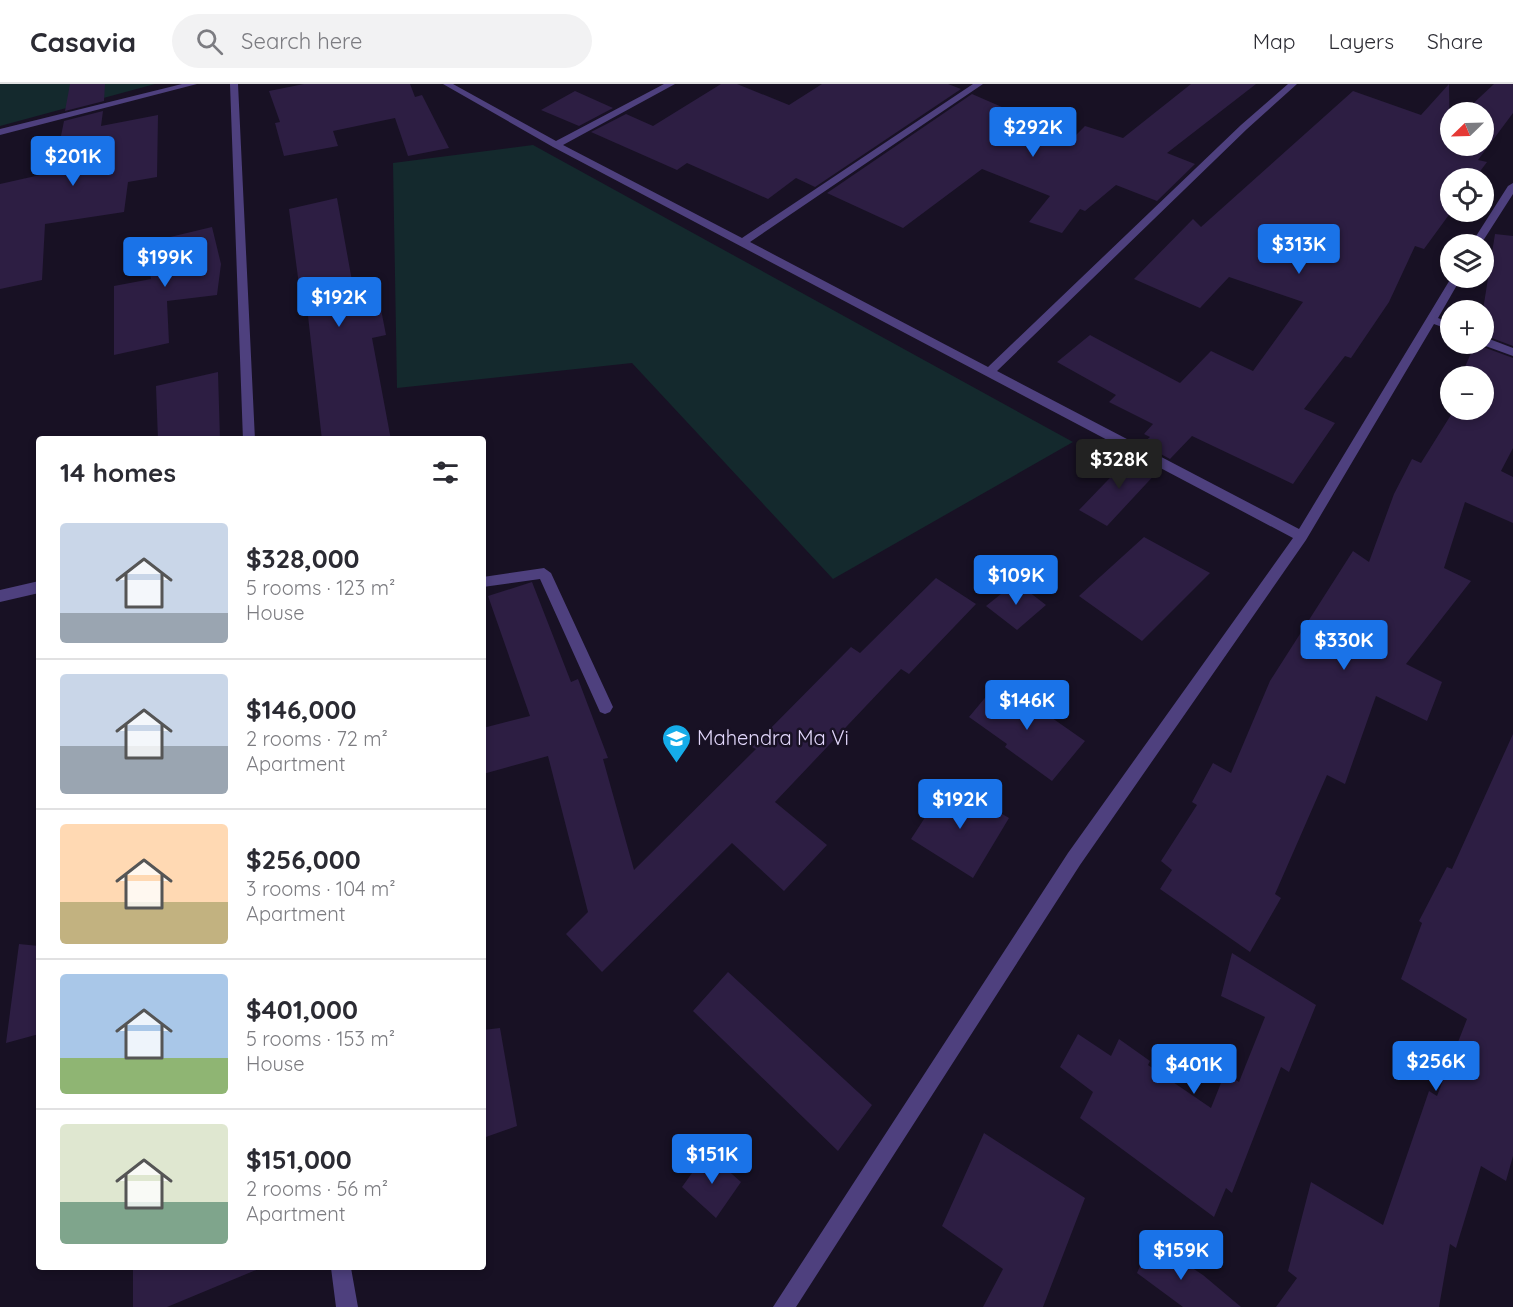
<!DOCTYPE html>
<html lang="en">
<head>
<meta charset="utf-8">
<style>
  :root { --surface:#fff; --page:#f2f2f3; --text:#2b2b33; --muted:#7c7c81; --line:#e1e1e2; --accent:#1a73e8 }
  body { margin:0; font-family:Quicksand,sans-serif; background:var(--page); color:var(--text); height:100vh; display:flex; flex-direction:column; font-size:22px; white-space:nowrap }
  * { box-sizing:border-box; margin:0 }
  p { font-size:20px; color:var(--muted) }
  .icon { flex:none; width:33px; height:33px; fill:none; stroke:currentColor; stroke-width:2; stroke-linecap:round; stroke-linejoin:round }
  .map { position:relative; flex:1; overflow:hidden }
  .panel { position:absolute; left:36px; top:352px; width:450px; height:834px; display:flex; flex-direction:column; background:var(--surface); border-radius:6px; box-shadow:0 3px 9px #0003 }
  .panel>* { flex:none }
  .needle { width:39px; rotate:247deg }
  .controls { position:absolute; left:1440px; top:18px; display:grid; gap:12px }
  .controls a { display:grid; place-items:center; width:54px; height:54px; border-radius:50%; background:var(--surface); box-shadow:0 3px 9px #0003; font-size:30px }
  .price { position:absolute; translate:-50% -51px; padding:0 14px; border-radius:6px; background:var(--accent); color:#fff; font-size:20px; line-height:39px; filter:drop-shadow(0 2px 3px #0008) }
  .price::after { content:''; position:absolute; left:50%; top:36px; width:18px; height:14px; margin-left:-9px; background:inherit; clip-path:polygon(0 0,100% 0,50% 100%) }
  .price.selected { background:#222; color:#fff }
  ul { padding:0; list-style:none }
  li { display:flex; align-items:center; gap:18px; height:150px; padding:0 24px }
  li+li { border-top:2px solid var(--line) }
  li span { display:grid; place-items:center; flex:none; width:168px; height:120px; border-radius:6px; color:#555 }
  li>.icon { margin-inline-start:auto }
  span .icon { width:72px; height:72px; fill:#fffc; stroke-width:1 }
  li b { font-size:26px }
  h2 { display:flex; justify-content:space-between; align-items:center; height:72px; padding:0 24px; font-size:26px }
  header { display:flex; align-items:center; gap:36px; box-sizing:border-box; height:84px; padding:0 30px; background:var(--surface); border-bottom:2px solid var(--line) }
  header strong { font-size:28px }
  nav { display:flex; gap:33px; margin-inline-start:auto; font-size:21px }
  .search { width:420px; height:54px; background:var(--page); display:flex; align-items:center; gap:15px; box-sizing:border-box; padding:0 21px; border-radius:33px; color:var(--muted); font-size:22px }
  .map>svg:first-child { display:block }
</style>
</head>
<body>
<header>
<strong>Casavia</strong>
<div class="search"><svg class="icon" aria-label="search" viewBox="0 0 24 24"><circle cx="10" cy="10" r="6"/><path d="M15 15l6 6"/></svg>Search here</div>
<nav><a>Map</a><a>Layers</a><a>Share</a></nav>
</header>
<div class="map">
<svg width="1513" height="1223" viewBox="0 0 1513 1223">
  <rect width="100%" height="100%" fill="#181124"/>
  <path fill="#14292d" d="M 0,0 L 155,0 L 0,42 Z
    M 533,61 L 1073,358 L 833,495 L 632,279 L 397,304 L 393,79 Z"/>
  <path fill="#2d1e43" d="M 70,0 L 105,0 L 104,17 L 65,27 Z
    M 304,0 L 410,0 L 415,13 L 422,11 L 449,64 L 408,72 L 395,34 L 333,47 L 338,62 L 284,72 L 275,39 L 280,38 L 269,7 Z
    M 721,0 L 737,0 L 789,21 L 822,0 L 948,0 L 961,5 L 815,103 L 796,94 L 768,115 L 687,79 L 677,86 L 591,48 L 626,30 L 653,42 Z
    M 1191,0 L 1256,0 L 1167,69 L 1195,80 L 1157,117 L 1116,101 L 1085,127 L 1080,125 L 1062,149 L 1029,138 L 1050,112 L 982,85 L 903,144 L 827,109 L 972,10 L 1073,54 L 1085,42 L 1123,54 Z
    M 1449,0 L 1450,62 L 1484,62 L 1484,28 L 1464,28 L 1494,0 L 1513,0 L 1513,29 L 1478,76 L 1487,78 L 1475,94 L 1450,94 L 1451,128 L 1424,165 L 1415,162 L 1389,218 L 1351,274 L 1345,272 L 1304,325 L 1335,339 L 1293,400 L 1192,352 L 1170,375 L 1142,360 L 1150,353 L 1144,350 L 1153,340 L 1109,318 L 1116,311 L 1057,278 L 1090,251 L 1180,299 L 1211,267 L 1253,287 L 1303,218 L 1229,193 L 1200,224 L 1134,195 L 1193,135 L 1201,143 L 1353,7 L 1421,31 Z
    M 575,7 L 613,24 L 579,42 L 541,26 Z
    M 103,27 L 101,42 L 158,31 L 157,93 L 128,98 L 124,128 L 45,140 L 42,196 L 0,205 L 0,100 L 49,89 L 44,55 L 61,52 L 64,37 Z
    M 337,114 L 356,219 L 379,215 L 386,251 L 372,254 L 391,356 L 322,356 L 307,223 L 302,224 L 289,125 Z
    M 212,143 L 221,180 L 217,211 L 167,217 L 169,259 L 114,271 L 114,202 L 151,195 L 145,159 Z
    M 1495,150 L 1513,152 L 1513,262 L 1484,251 L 1483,226 Z
    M 1475,260 L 1513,274 L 1513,364 L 1501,387 L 1513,393 L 1513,439 L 1465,418 L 1444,484 L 1471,497 L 1406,580 L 1442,598 L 1427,637 L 1376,612 L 1345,700 L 1327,691 L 1275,810 L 1281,814 L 1250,868 L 1160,805 L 1172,786 L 1161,777 L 1197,721 L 1192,718 L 1213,679 L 1231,689 L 1270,597 L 1353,467 L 1369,478 L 1394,410 L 1412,375 L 1421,379 L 1454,326 L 1484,326 L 1484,292 L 1461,292 Z
    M 218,288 L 220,356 L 158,356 L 156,302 Z
    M 1132,371 L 1159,386 L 1107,442 L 1079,426 Z
    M 1144,453 L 1210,489 L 1142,557 L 1079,512 Z
    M 936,494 L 976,520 L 909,590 L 901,585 L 775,718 L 827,761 L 784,807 L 732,759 L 602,888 L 566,850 L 588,828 L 548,672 L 483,690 L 483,644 L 530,632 L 488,512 L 532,498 L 571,598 L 578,595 L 608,674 L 603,675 L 634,786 L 756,665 L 752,663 L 851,563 L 860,569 Z
    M 1016,498 L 1046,521 L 1017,546 L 986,522 Z
    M 999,597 L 1085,657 L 1052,697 L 1005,663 L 1007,660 L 969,633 Z
    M 1513,650 L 1513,1072 L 1506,1097 L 1481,1082 L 1456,1164 L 1450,1160 L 1439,1223 L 1276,1223 L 1297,1194 L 1288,1187 L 1311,1098 L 1383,1141 L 1429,1007 L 1437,1012 L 1467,935 L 1401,895 L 1422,839 L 1419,837 L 1447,783 L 1452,785 Z
    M 948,698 L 1009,734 L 973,794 L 911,755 Z
    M 19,860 L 39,862 L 39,950 L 6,959 Z
    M 1232,869 L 1316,921 L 1289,988 L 1281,983 L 1232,1109 L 1226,1104 L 1214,1133 L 1080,1034 L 1093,1008 L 1060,983 L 1078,950 L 1111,972 L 1119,955 L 1150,977 L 1148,981 L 1211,1024 L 1225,989 L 1239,998 L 1265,933 L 1221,912 Z
    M 728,888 L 872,1021 L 838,1067 L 693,927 Z
    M 500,944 L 517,1042 L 483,1054 L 483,946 Z
    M 984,1049 L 1085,1114 L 1043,1223 L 983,1223 L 1003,1185 L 942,1142 Z
    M 707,1068 L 741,1098 L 716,1134 L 682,1103 Z
    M 1151,1157 L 1203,1191 L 1241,1223 L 1183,1223 L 1137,1189 Z
    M 133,1184 L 261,1184 L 167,1223 L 133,1223 Z"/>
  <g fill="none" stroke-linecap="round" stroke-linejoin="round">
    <path fill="#4e407e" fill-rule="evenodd" d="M 544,484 L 551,489 L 613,623 L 610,628 L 605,630 L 600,628 L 540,495 L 483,503 L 483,493 Z"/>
    <path fill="#4e407e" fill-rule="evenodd" d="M 182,0 L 197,0 L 0,51 L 0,45 Z
      M 230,0 L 238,0 L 255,356 L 243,356 Z
      M 443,0 L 453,0 L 556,57 L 664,0 L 675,0 L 563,61 L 742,154 L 973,0 L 983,0 L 750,158 L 988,283 L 1241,41 L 1288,0 L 1297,0 L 1247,45 L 997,287 L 1299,445 L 1451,194 L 1461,194 L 1438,234 L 1450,239 L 1450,246 L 1434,240 L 1306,456 L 1080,781 L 796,1223 L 773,1223 L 1068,769 L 1293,454 L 553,63 Z
      M 1513,99 L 1513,110 L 1481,160 L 1471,160 L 1508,102 Z
      M 1484,253 L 1513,264 L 1513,272 L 1480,260 L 1484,260 Z
      M 39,497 L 39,509 L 0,518 L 0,506 Z
      M 331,1184 L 351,1184 L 358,1223 L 336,1223 Z"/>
  </g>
  <defs>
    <symbol id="school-pin" viewBox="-11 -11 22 30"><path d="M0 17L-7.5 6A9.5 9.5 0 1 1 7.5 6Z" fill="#15ace9" stroke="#181124"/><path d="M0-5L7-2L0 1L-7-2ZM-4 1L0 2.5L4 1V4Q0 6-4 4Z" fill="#fff"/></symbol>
  </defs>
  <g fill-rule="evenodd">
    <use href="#school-pin" x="660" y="638" width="33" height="45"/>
  </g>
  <g text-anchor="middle" stroke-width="5" stroke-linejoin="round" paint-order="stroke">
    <g font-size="20" fill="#e2d7fb" stroke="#181124" text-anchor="start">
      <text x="697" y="661">Mahendra Ma Vi</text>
    </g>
  </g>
</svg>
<div class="controls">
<a><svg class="needle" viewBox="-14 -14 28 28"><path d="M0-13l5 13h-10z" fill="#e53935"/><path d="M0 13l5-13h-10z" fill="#7c7c81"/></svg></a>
<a><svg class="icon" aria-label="locate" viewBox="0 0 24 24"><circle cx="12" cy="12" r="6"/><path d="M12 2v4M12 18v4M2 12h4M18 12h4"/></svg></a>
<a><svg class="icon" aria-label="layers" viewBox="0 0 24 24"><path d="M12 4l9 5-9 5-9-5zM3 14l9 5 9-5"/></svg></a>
<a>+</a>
<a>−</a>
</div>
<b class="price" style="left:1033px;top:74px">$292K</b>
<b class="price" style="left:73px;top:103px">$201K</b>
<b class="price" style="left:1299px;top:191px">$313K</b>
<b class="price" style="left:165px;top:204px">$199K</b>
<b class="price" style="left:339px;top:244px">$192K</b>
<b class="price selected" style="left:1119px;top:406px">$328K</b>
<b class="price" style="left:1016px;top:522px">$109K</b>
<b class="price" style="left:1344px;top:587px">$330K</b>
<b class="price" style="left:1027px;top:647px">$146K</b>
<b class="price" style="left:960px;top:746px">$192K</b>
<b class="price" style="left:1436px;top:1008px">$256K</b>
<b class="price" style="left:1194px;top:1011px">$401K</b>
<b class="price" style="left:712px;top:1101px">$151K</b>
<b class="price" style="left:1181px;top:1197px">$159K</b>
<section class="panel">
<h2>14 homes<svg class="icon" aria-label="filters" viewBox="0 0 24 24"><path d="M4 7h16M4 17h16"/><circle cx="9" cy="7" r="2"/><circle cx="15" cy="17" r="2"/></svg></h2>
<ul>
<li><span style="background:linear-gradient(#c9d6e8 75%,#9aa5b1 0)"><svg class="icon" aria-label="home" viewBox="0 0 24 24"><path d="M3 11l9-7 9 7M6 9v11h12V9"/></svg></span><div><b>$328,000</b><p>5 rooms · 123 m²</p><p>House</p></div></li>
<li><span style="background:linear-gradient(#c9d6e8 60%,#9aa5b1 0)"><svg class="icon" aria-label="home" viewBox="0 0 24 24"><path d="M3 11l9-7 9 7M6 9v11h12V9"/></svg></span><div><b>$146,000</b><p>2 rooms · 72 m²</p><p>Apartment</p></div></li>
<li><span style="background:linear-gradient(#ffd9b3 65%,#c2b280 0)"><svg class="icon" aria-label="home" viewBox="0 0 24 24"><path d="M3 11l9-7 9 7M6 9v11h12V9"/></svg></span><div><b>$256,000</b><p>3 rooms · 104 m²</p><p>Apartment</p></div></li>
<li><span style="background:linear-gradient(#a9c7e8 70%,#8fb573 0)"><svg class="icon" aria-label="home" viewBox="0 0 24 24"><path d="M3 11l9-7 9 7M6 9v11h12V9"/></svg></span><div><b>$401,000</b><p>5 rooms · 153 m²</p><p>House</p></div></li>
<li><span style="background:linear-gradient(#dfe7d0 65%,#7fa58c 0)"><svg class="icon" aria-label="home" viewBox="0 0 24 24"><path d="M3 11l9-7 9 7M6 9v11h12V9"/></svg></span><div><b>$151,000</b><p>2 rooms · 56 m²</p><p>Apartment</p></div></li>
</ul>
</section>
</div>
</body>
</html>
